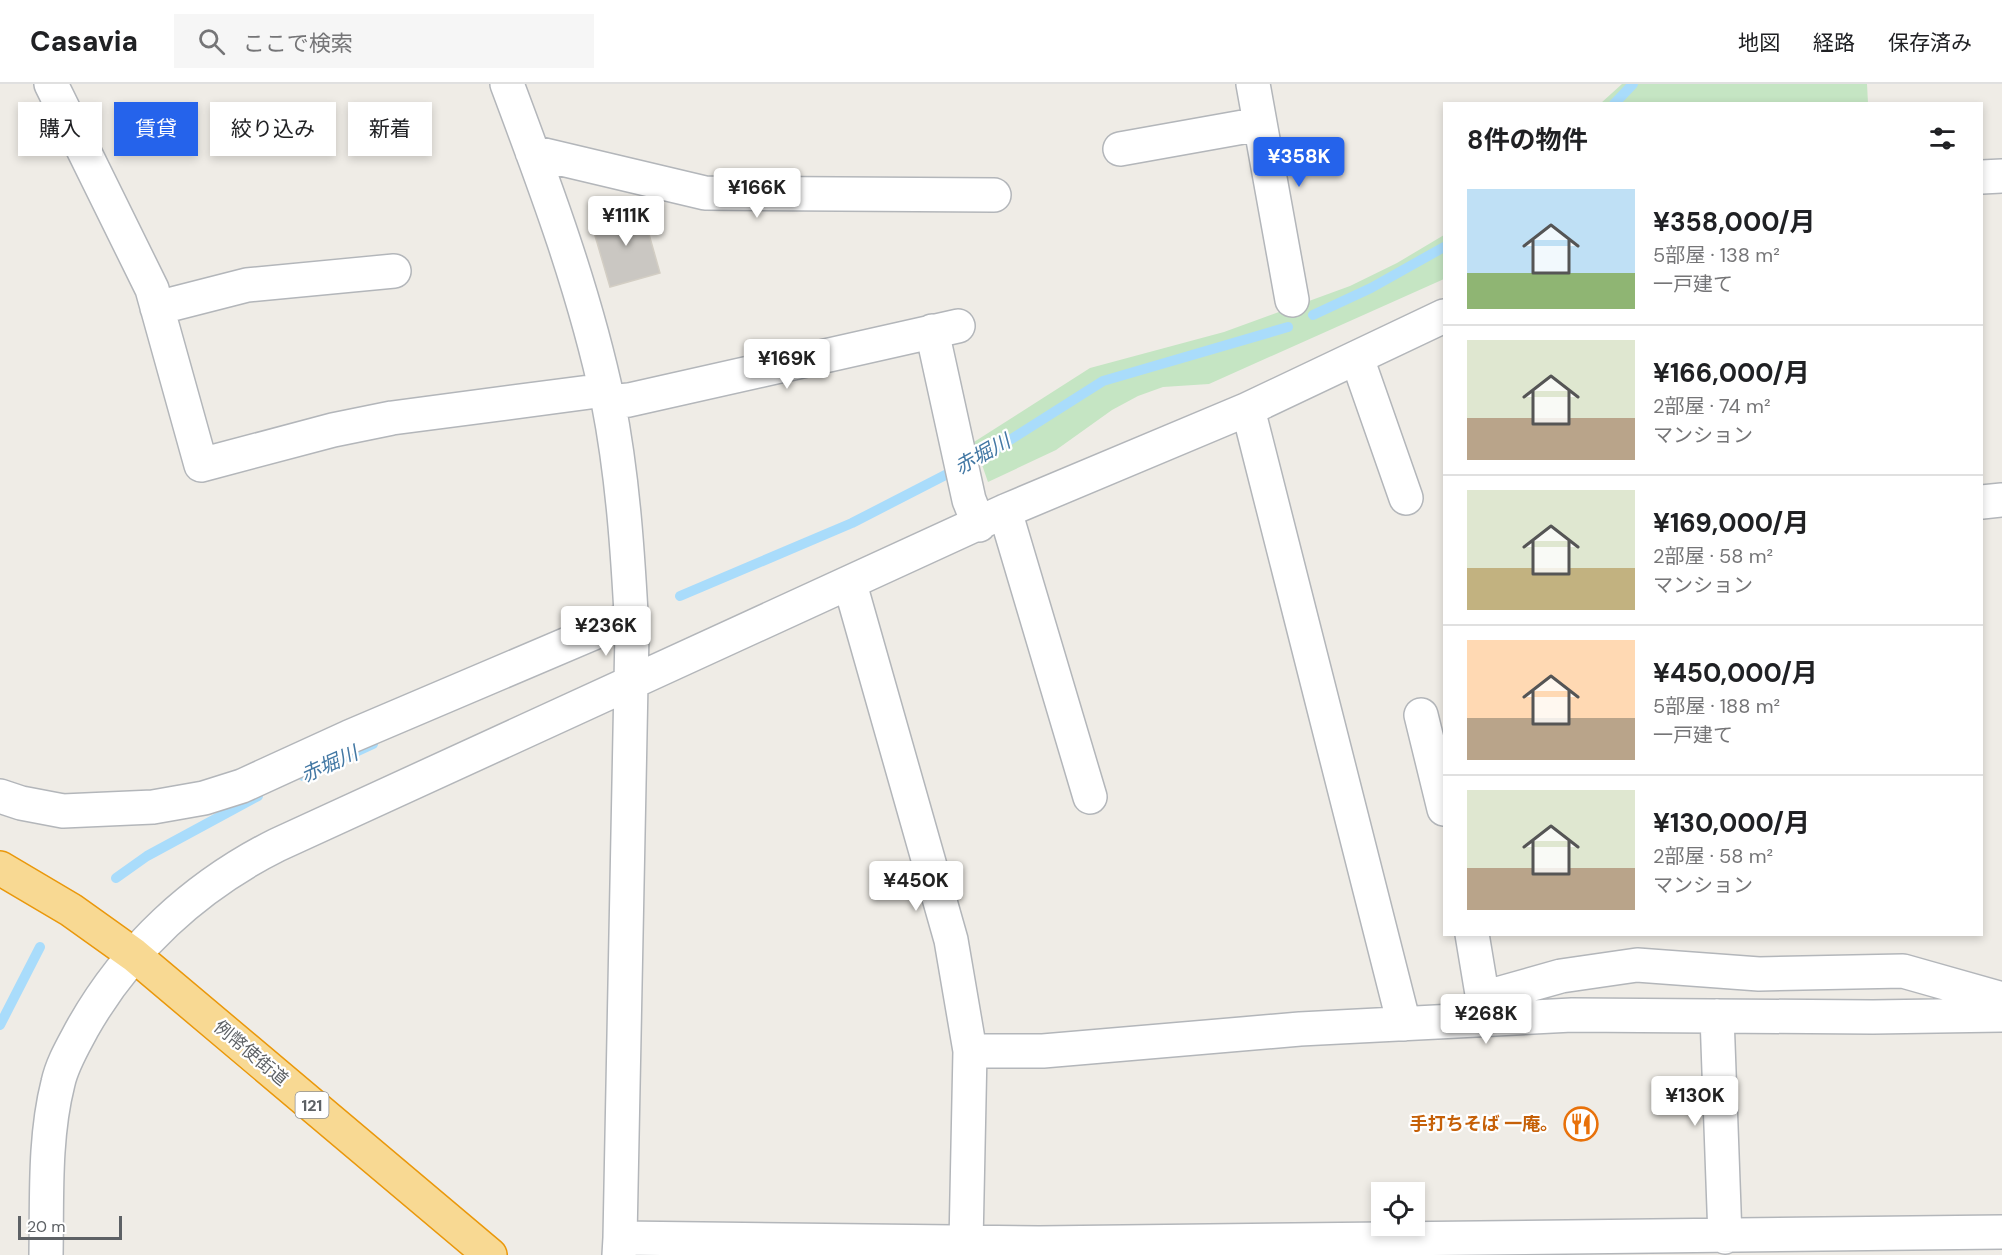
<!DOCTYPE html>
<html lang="ja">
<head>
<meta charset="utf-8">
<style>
  :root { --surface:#fff; --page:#f6f6f6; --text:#202124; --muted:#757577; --line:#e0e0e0; --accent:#2563eb }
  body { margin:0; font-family:"DM Sans","Noto Sans JP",sans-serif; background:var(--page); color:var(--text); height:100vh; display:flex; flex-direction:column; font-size:22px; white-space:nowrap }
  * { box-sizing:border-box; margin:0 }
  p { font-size:20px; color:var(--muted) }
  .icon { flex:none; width:33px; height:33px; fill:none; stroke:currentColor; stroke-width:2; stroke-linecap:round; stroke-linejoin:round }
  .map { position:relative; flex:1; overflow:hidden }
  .details { position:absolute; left:1443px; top:18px; width:540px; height:834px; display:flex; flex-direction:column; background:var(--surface); border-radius:0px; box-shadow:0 3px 9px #0003 }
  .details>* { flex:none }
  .banner { position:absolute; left:18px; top:18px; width:570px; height:54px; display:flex; gap:12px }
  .fabs { position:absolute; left:1371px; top:1098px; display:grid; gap:12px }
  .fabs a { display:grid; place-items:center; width:54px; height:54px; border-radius:0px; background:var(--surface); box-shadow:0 3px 9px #0003; font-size:30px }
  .scale { position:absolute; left:18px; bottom:15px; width:104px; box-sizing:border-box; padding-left:6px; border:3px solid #5d6165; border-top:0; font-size:16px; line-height:21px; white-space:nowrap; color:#5d6165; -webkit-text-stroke:4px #fff; paint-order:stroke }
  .price { position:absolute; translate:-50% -51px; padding:0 14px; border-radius:6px; background:#fff; color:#222; font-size:20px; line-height:39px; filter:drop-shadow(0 2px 3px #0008) }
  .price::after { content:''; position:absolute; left:50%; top:36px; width:18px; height:14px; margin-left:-9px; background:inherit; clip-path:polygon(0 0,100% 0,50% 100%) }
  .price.on { background:var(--accent); color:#fff }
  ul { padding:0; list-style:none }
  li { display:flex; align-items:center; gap:18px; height:150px; padding:0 24px }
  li+li { border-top:2px solid var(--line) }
  li span { display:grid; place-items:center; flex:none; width:168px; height:120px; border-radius:0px; color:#555 }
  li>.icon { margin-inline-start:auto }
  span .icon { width:72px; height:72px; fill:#fffc; stroke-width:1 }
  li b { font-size:26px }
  h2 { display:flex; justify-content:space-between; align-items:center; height:72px; padding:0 24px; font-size:26px }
  .chip { padding:0 21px; border-radius:0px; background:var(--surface); box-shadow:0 3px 9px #0003; font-size:21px; line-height:54px }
  .chip.on { background:var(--accent); color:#fff }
  header { display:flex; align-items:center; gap:36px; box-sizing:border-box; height:84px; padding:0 30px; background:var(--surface); border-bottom:2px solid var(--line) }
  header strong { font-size:28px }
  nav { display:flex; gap:33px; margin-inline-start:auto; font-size:21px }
  .search { width:420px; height:54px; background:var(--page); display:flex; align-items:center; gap:15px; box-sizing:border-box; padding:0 21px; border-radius:0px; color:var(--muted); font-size:22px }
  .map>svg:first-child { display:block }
</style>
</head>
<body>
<header>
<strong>Casavia</strong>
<div class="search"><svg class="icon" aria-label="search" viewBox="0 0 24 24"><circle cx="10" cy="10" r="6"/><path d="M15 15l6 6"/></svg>ここで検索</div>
<nav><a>地図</a><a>経路</a><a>保存済み</a></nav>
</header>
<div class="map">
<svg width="2002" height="1171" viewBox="0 0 2002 1171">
  <rect width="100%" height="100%" fill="#efece6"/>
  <path fill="#c5e5c3" d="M 1622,0 L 1867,0 L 1868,19 L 1601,19 Z
    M 1444,151 L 1444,195 L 1209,300 L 1163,303 L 1138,312 L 1112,326 L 1056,366 L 988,398 L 974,358 L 1090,284 L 1224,248 L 1350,202 L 1397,179 Z"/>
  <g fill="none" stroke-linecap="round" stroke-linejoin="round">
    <path stroke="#a9dcfb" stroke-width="10" d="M 1614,20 L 1633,0
      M 1313,231 L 1371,204 L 1444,163
      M 680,512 L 852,439 L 994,366 L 1103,297 L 1288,243
      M 303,692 L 373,660
      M 116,794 L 147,772 L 258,712
      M 0,941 L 40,863"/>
  </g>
  <path fill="#cac7c2" stroke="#d3cec4" stroke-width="1.5" d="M 641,122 L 660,189 L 610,203 L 591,138 Z"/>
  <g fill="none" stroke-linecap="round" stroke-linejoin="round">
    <defs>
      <path id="minor" d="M 51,0 L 152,205 L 201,381 L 333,346 L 392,334 L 605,306
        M 507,0 C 546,104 585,208 608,317 C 623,393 628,471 632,548 L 620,1154
        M 1253,0 L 1292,216
        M 1120,65 L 1260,40
        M 532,68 L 705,109 L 994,111
        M 1982,93 L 2002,92
        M 157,224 L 247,201 L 394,187
        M 932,247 L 969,416 L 979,441
        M 1357,274 L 1406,414
        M 608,318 L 629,316 L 958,242
        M 1248,325 L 1404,940
        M 1982,418 L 2002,416
        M 1005,427 L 1090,713
        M 850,500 L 951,856 L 970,967 L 966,1159
        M 1421,631 L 1444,725
        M 0,712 L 21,719 L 63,727 L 153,723 L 204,714 L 242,702 L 349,653 L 631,533
        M 1472,850 L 1486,934
        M 1483,914 L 1561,892 L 1637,881 L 1759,890 L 1903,887 L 2002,915
        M 1717,932 L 1725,1153
        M 970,967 L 1043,967 L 1300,945 L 1572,931 L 1873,933 L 2002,931
        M 46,1171 C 47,1115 44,1054 58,999 C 62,980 73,962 82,945 C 127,865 195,802 277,761 L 1005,427 L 1248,325 L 1444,232
        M 619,1171 L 620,1154 L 1039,1159 L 2002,1148"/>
      <path id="highway" d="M 0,784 L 71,826 L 134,871 L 490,1171"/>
    </defs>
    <use href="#minor" stroke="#b3b6ba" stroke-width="36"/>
    <use href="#highway" stroke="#ea980b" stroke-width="36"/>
    <use href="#minor" stroke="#fff" stroke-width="33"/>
    <use href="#highway" stroke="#f8d993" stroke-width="33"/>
  </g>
  <defs>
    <symbol id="restaurant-ring" viewBox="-11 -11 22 22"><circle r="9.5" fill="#fff" stroke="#e8710a" stroke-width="1.5"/><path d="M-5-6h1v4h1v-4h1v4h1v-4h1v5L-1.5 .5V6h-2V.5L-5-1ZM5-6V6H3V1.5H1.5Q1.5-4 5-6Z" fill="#e8710a"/></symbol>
  </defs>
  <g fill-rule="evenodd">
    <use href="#restaurant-ring" x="1562" y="1021" width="38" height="38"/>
  </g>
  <g text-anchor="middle" stroke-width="4.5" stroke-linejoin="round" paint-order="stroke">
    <rect fill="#fff" stroke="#8e9093" stroke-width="1.5" x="295.5" y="1008" width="33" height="26" rx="4.5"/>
    <g font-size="16" font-weight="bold" fill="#5d6165">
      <text x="312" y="1027">121</text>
    </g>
    <g font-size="18" fill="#5d6165" stroke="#fff">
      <text transform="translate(251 969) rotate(40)" y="6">例幣使街道</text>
    </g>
    <g font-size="18" font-weight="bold" fill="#c56008" stroke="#fff" text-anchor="end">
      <text x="1558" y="1046">手打ちそば 一庵。</text>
    </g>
    <g font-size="20" font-style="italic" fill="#4378a4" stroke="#fff">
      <text transform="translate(982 370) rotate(-29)" y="7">赤堀川</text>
      <text transform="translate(329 680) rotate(-24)" y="7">赤堀川</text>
    </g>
  </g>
</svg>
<div class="fabs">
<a><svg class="icon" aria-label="locate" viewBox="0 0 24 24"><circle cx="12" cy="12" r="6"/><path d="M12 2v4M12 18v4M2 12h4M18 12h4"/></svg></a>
</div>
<div class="scale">20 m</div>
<b class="price on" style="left:1299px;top:104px">¥358K</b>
<b class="price" style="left:757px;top:135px">¥166K</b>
<b class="price" style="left:626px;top:163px">¥111K</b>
<b class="price" style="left:787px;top:306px">¥169K</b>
<b class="price" style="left:606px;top:573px">¥236K</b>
<b class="price" style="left:916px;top:828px">¥450K</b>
<b class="price" style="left:1486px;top:961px">¥268K</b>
<b class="price" style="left:1695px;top:1043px">¥130K</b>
<div class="banner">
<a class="chip">購入</a>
<a class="chip on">賃貸</a>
<a class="chip">絞り込み</a>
<a class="chip">新着</a>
</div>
<section class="details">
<h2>8件の物件<svg class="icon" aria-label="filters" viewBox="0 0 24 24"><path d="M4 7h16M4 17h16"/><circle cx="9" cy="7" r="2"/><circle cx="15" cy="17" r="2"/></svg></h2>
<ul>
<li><span style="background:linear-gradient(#bfe0f5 70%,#8fb573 0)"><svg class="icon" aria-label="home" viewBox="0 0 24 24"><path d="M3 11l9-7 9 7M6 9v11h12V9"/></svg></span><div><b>¥358,000/月</b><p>5部屋 · 138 m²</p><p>一戸建て</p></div></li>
<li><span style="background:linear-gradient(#dfe7d0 65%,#b9a48a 0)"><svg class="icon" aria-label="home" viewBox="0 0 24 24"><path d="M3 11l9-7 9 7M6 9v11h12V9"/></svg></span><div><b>¥166,000/月</b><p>2部屋 · 74 m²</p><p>マンション</p></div></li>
<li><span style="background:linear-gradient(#dfe7d0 65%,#c2b280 0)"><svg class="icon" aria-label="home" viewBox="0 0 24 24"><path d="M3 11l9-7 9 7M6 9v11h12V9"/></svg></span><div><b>¥169,000/月</b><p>2部屋 · 58 m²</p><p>マンション</p></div></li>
<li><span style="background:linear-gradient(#ffd9b3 65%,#b9a48a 0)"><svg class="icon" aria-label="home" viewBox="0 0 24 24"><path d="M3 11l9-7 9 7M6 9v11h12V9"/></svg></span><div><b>¥450,000/月</b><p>5部屋 · 188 m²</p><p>一戸建て</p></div></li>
<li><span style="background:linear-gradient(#dfe7d0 65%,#b9a48a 0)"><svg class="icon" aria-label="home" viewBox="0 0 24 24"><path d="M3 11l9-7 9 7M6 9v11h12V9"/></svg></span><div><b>¥130,000/月</b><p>2部屋 · 58 m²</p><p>マンション</p></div></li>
</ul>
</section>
</div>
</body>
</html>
